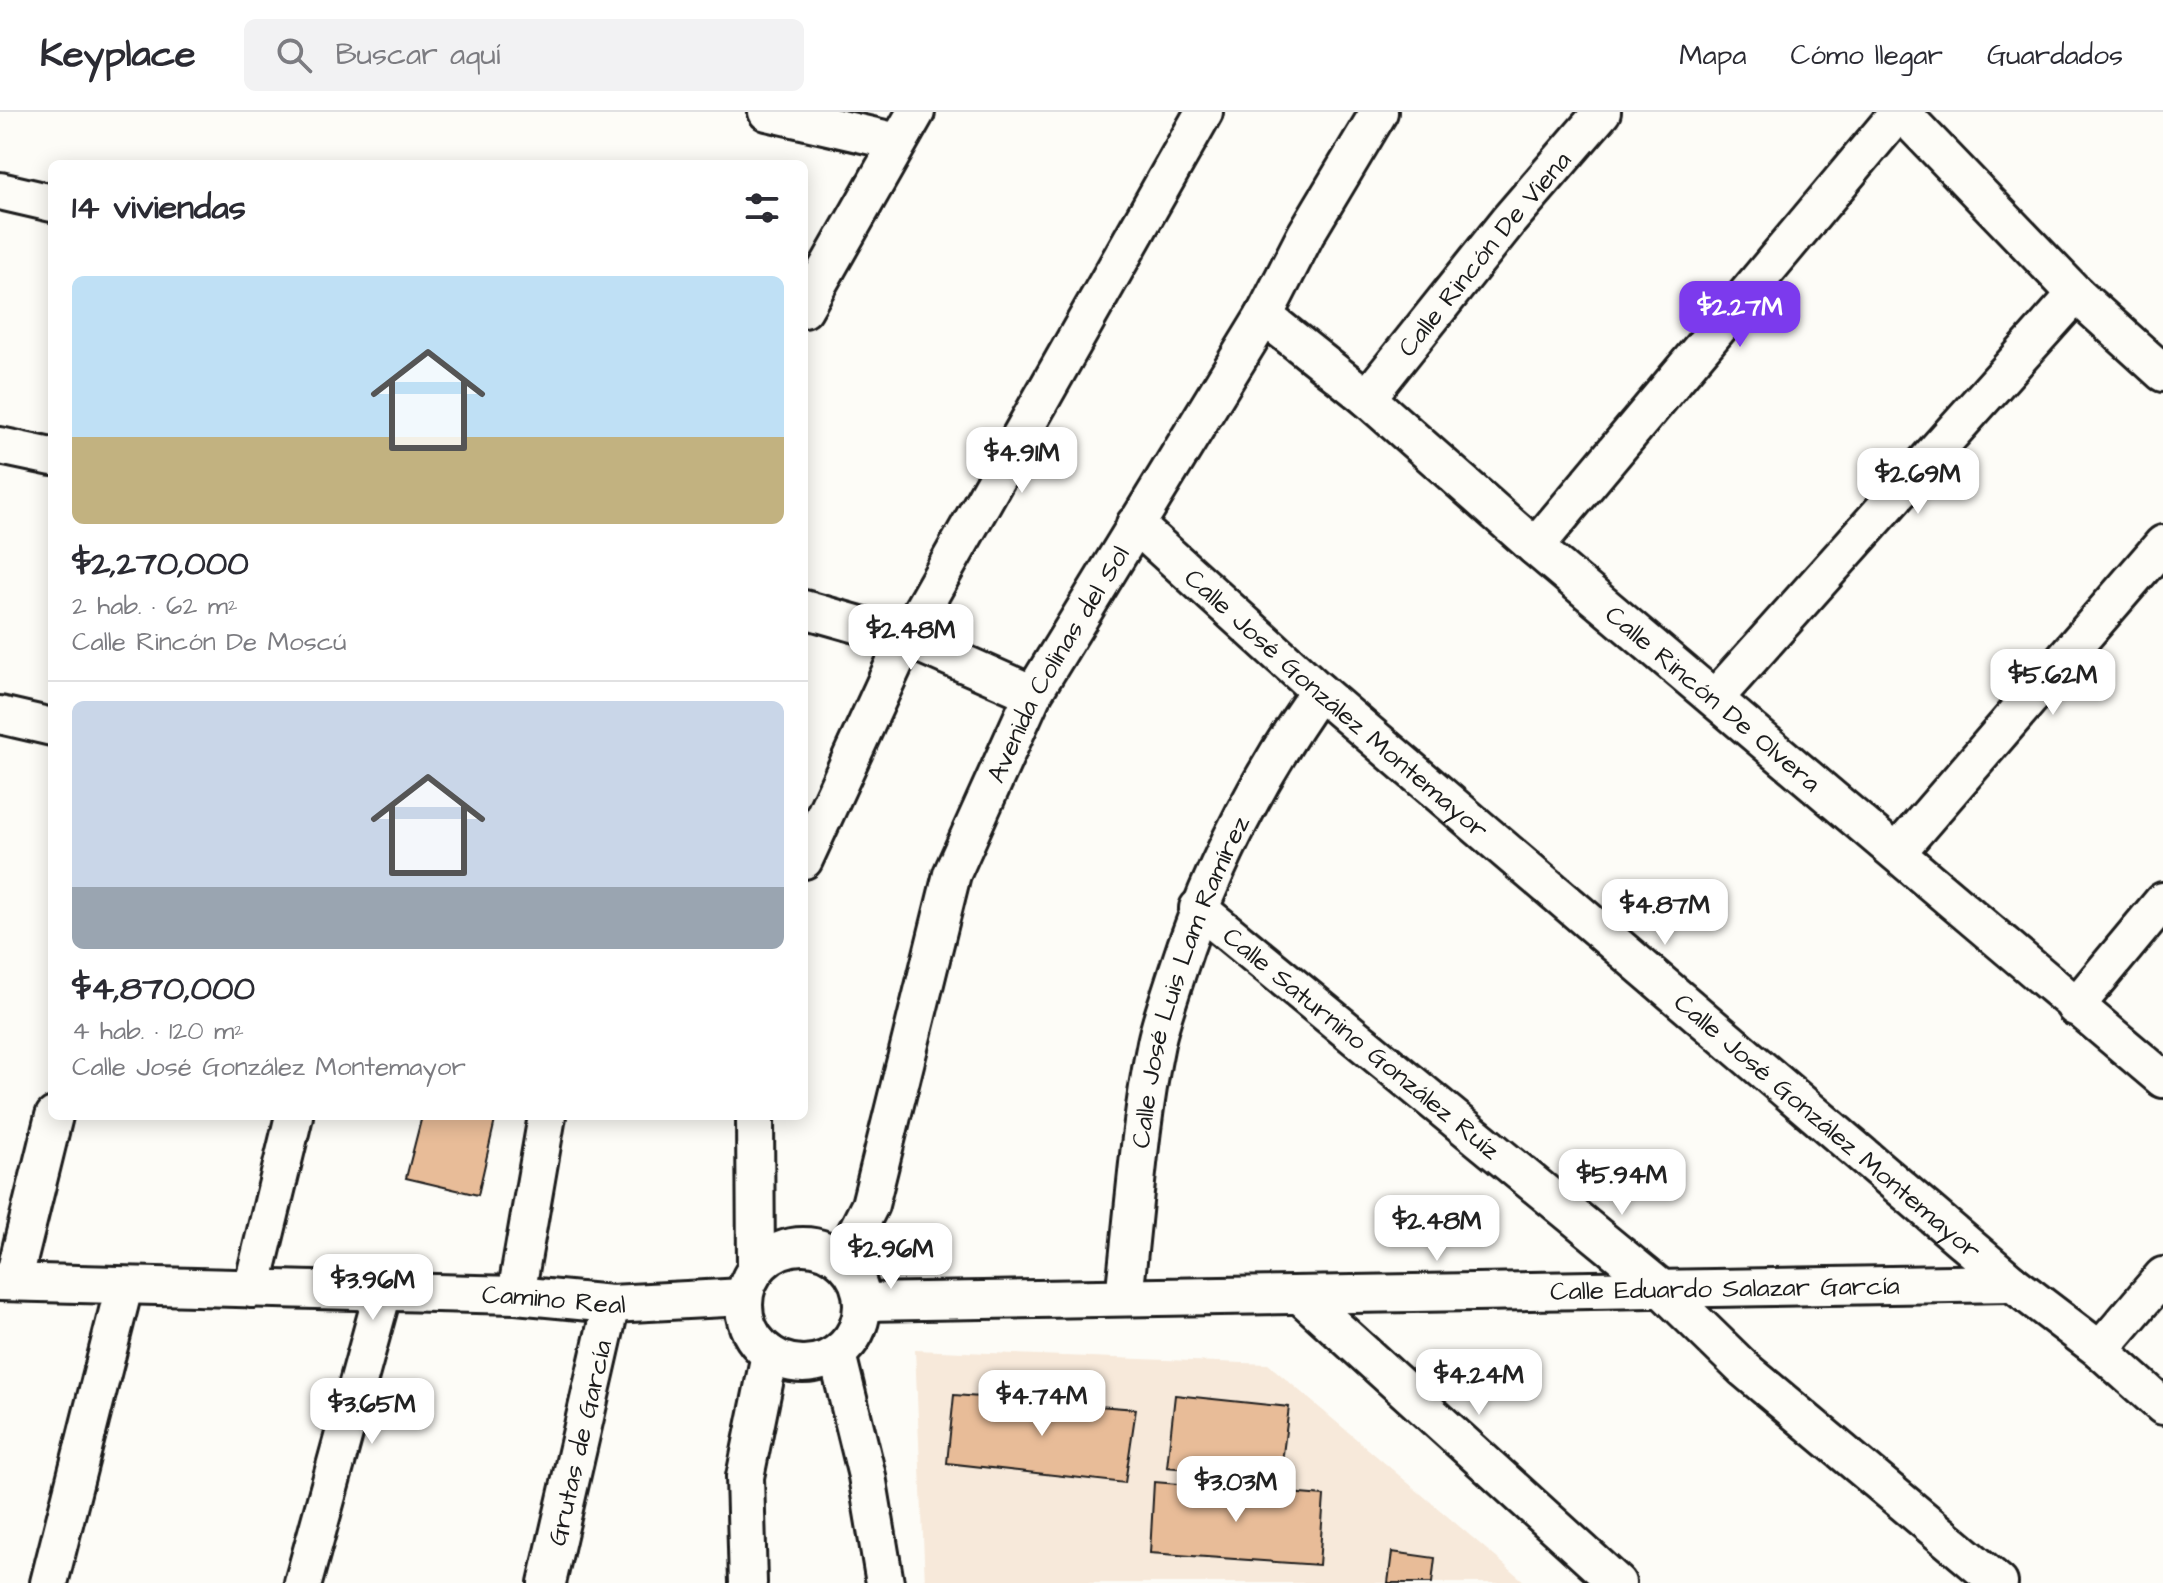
<!DOCTYPE html>
<html lang="es">
<head>
<meta charset="utf-8">
<style>
  :root { --surface:#fff; --page:#f2f2f3; --text:#2b2b33; --muted:#7c7c81; --line:#e1e1e2; --accent:#7c3aed }
  body { margin:0; font-family:"Architects Daughter",sans-serif; background:var(--page); color:var(--text); height:100vh; display:flex; flex-direction:column; font-size:30px; white-space:nowrap }
  * { box-sizing:border-box; margin:0 }
  p { font-size:26px; color:var(--muted) }
  .icon { flex:none; width:44px; height:44px; fill:none; stroke:currentColor; stroke-width:2; stroke-linecap:round; stroke-linejoin:round }
  .map { position:relative; flex:1; overflow:hidden }
  .drawer { position:absolute; left:48px; top:48px; width:760px; height:960px; display:flex; flex-direction:column; background:var(--surface); border-radius:12px; box-shadow:0 4px 20px #0003 }
  .drawer>* { flex:none }
  .price { position:absolute; translate:-50% -68px; padding:0 18px; border-radius:16px; background:#fff; color:#222; font-size:26px; line-height:52px; filter:drop-shadow(0 2px 4px #0008) }
  .price::after { content:''; position:absolute; left:50%; top:48px; width:24px; height:18px; margin-left:-12px; background:inherit; clip-path:polygon(0 0,100% 0,50% 100%) }
  .price.active { background:var(--accent); color:#fff }
  ul { padding:0; list-style:none }
  li { display:grid; align-content:center; gap:16px; height:424px; padding:0 24px }
  li+li { border-top:2px solid var(--line) }
  li span { display:grid; place-items:center; height:248px; border-radius:12px; color:#555 }
  li>.icon { margin-inline-start:auto }
  span .icon { width:144px; height:144px; fill:#fffc; stroke-width:1 }
  li b { font-size:34px }
  h2 { display:flex; justify-content:space-between; align-items:center; height:96px; padding:0 24px; font-size:34px }
  header { display:flex; align-items:center; gap:48px; box-sizing:border-box; height:112px; padding:0 40px; background:var(--surface); border-bottom:2px solid var(--line) }
  header strong { font-size:38px }
  nav { display:flex; gap:44px; margin-inline-start:auto; font-size:28px }
  .search { width:560px; height:72px; background:var(--page); display:flex; align-items:center; gap:20px; box-sizing:border-box; padding:0 28px; border-radius:12px; color:var(--muted); font-size:30px }
  .map>svg:first-child { display:block }
</style>
</head>
<body>
<header>
<strong>Keyplace</strong>
<div class="search"><svg class="icon" aria-label="search" viewBox="0 0 24 24"><circle cx="10" cy="10" r="6"/><path d="M15 15l6 6"/></svg>Buscar aquí</div>
<nav><a>Mapa</a><a>Cómo llegar</a><a>Guardados</a></nav>
</header>
<div class="map">
<svg width="2163" height="1471" viewBox="0 0 2163 1471">
  <rect width="100%" height="100%" fill="#fdfcf7"/>
  <filter id="ink" filterUnits="userSpaceOnUse"><feTurbulence type="fractalNoise" baseFrequency=".0125" numOctaves="2"/><feDisplacementMap in="SourceGraphic" scale="16" xChannelSelector="R" yChannelSelector="G"/><feConvolveMatrix kernelMatrix="1 2 1 2 8 2 1 2 1" color-interpolation-filters="sRGB"/></filter>
  <g filter="url(#ink)">
    <path fill="#f7e9da" d="M 915,1238 L 1268,1252 L 1526,1471 L 925,1471 Z"/>
    <path fill="#e8bc98" stroke="#1c1c1c" stroke-width="2" d="M 422,1004 L 496,1004 L 478,1083 L 406,1066 Z
      M 954,1283 L 1136,1297 L 1125,1371 L 947,1351 Z
      M 1175,1283 L 1289,1295 L 1280,1366 L 1167,1355 Z
      M 1154,1370 L 1324,1384 L 1319,1453 L 1150,1441 Z
      M 1392,1440 L 1435,1446 L 1432,1471 L 1388,1471 Z"/>
    <g fill="none" stroke-linecap="round" stroke-linejoin="round">
      <defs>
        <g id="minor">
          <path d="M 767,0 L 898,30"/>
          <path d="M 1901,0 L 2076,182 L 2163,261"/>
          <path d="M 0,79 L 52,91"/>
          <path d="M 804,197 L 916,0"/>
          <path id="s1" d="M 1264,204 L 1367,286 L 1535,435 L 2163,967"/>
          <path id="s2" d="M 1367,286 L 1509,108 L 1602,0"/>
          <path d="M 0,334 L 52,345"/>
          <path id="s3" d="M 1135,412 L 1319,579 L 2012,1171 L 2100,1238 L 2163,1294"/>
          <path d="M 1535,435 L 1899,0"/>
          <path d="M 804,497 L 906,526 L 1033,582"/>
          <path d="M 1715,586 L 2076,182"/>
          <path d="M 0,603 L 52,615"/>
          <path d="M 1898,739 L 2163,432"/>
          <path d="M 804,748 L 906,526 L 1204,0"/>
          <path id="s4" d="M 1198,796 L 1663,1178 L 1744,1257 L 1999,1471"/>
          <path d="M 2075,895 L 2163,789"/>
          <path d="M 755,1004 L 756,1156"/>
          <circle cx="803" cy="1193" r="59"/>
          <path id="s5" d="M 842,1148 L 870,1093 L 952,762 L 1033,582 L 1264,204 L 1306,122 L 1379,0"/>
          <path id="s6" d="M 0,1170 L 516,1183 L 611,1192 L 744,1185"/>
          <path d="M 13,1170 L 54,1004"/>
          <path d="M 252,1177 L 294,1004"/>
          <path d="M 516,1183 L 547,1004"/>
          <path d="M 1300,1183 L 1617,1471"/>
          <path id="s7" d="M 1124,1185 C 1134,1100 1139,1014 1156,931 C 1161,907 1170,884 1177,861 C 1210,758 1257,667 1319,579"/>
          <path id="s8" d="M 863,1190 L 2012,1171"/>
          <path d="M 2100,1238 L 2163,1164"/>
          <path d="M 837,1242 L 867,1364 L 885,1471"/>
          <path d="M 49,1471 L 124,1175"/>
          <path d="M 303,1471 L 383,1180"/>
          <path id="s9" d="M 547,1471 L 611,1192"/>
          <path d="M 748,1471 L 745,1365 L 770,1242"/>
        </g>
      </defs>
      <use href="#minor" stroke="#1c1c1c" stroke-width="42"/>
      <use href="#minor" stroke="#fdfcf7" stroke-width="36"/>
    </g>
  </g>
  <g text-anchor="middle" stroke-width="6" stroke-linejoin="round" paint-order="stroke">
    <g font-size="26" fill="#1c1c1c" stroke="#fdfcf7">
      <text dy="9" stroke="none"><textPath href="#s2" startOffset="186">Calle Rincón De Viena</textPath></text>
      <text dy="9" stroke="none"><textPath href="#s5" startOffset="638">Avenida Colinas del Sol</textPath></text>
      <text dy="9" stroke="none"><textPath href="#s1" startOffset="590">Calle Rincón De Olvera</textPath></text>
      <text dy="9" stroke="none"><textPath href="#s3" startOffset="270">Calle José González Montemayor</textPath></text>
      <text dy="9" stroke="none"><textPath href="#s7" startOffset="324">Calle José Luis Lam Ramírez</textPath></text>
      <text dy="9" stroke="none"><textPath href="#s4" startOffset="212">Calle Saturnino González Ruíz</textPath></text>
      <text dy="9" stroke="none"><textPath href="#s3" startOffset="918">Calle José González Montemayor</textPath></text>
      <text dy="9" stroke="none"><textPath href="#s8" startOffset="862">Calle Eduardo Salazar García</textPath></text>
      <text dy="9" stroke="none"><textPath href="#s6" startOffset="554">Camino Real</textPath></text>
      <text dy="9" stroke="none"><textPath href="#s9" startOffset="144">Grutas de García</textPath></text>
    </g>
  </g>
</svg>
<b class="price active" style="left:1740px;top:237px">$2.27M</b>
<b class="price" style="left:1022px;top:383px">$4.91M</b>
<b class="price" style="left:1918px;top:404px">$2.69M</b>
<b class="price" style="left:911px;top:560px">$2.48M</b>
<b class="price" style="left:2053px;top:605px">$5.62M</b>
<b class="price" style="left:1665px;top:835px">$4.87M</b>
<b class="price" style="left:1622px;top:1105px">$5.94M</b>
<b class="price" style="left:1437px;top:1151px">$2.48M</b>
<b class="price" style="left:891px;top:1179px">$2.96M</b>
<b class="price" style="left:373px;top:1210px">$3.96M</b>
<b class="price" style="left:1479px;top:1305px">$4.24M</b>
<b class="price" style="left:1042px;top:1326px">$4.74M</b>
<b class="price" style="left:372px;top:1334px">$3.65M</b>
<b class="price" style="left:1236px;top:1412px">$3.03M</b>
<section class="drawer">
<h2>14 viviendas<svg class="icon" aria-label="filters" viewBox="0 0 24 24"><path d="M4 7h16M4 17h16"/><circle cx="9" cy="7" r="2"/><circle cx="15" cy="17" r="2"/></svg></h2>
<ul>
<li><span style="background:linear-gradient(#bfe0f5 65%,#c2b280 0)"><svg class="icon" aria-label="home" viewBox="0 0 24 24"><path d="M3 11l9-7 9 7M6 9v11h12V9"/></svg></span><div><b>$2,270,000</b><p>2 hab. · 62 m²</p><p>Calle Rincón De Moscú</p></div></li>
<li><span style="background:linear-gradient(#c9d6e8 75%,#9aa5b1 0)"><svg class="icon" aria-label="home" viewBox="0 0 24 24"><path d="M3 11l9-7 9 7M6 9v11h12V9"/></svg></span><div><b>$4,870,000</b><p>4 hab. · 120 m²</p><p>Calle José González Montemayor</p></div></li>
</ul>
</section>
</div>
</body>
</html>
